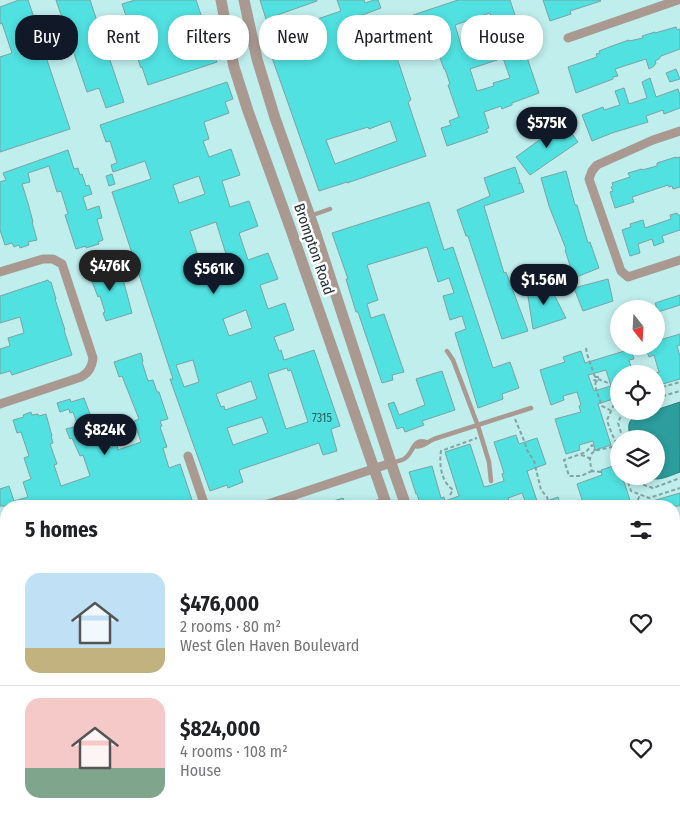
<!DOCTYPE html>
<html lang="en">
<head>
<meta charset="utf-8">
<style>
  :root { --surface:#fff; --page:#f6f6f6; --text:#202124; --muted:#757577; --line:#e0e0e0; --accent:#111827 }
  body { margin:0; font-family:"Fira Sans Condensed",sans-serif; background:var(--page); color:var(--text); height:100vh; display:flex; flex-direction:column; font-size:19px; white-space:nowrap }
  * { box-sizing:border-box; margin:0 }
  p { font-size:16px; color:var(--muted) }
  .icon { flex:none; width:28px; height:28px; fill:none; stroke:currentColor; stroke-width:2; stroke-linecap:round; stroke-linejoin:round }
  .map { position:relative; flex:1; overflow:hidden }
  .details { position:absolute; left:0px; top:500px; width:680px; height:320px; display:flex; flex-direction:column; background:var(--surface); border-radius:20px 20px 0 0; box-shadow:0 2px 8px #0003 }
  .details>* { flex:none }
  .top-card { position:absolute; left:15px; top:15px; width:650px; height:45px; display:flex; gap:10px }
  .needle { width:32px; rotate:162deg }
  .buttons { position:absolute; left:610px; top:300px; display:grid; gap:10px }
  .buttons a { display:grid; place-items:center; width:55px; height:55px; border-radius:50%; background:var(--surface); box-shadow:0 2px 8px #0003; font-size:25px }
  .price { position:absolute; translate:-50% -42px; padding:0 11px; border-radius:18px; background:var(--accent); color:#fff; font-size:16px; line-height:32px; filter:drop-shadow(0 1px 2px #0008) }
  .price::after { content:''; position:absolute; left:50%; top:30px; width:15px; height:11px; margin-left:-8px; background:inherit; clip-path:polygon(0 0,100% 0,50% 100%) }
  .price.current { background:#222; color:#fff }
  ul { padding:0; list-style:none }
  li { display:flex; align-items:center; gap:15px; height:125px; padding:0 25px }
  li+li { border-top:1px solid var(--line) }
  li span { display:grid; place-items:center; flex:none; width:140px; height:100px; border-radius:15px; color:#555 }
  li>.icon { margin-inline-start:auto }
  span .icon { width:60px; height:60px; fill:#fffc; stroke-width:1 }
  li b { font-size:21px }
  h2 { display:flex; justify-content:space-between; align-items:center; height:60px; padding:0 25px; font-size:21px }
  .tag { padding:0 18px; border-radius:20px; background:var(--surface); box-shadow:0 2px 8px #0003; font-size:18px; line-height:45px }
  .tag.current { background:var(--accent); color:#fff }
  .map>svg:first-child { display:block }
</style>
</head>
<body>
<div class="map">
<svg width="680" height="820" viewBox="0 0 680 820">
  <rect width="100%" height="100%" fill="#bfeeed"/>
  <path fill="#2d9d9d" stroke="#287c7c" d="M 680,402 L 680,472 C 669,476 656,483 645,476 L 656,476 L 656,439 L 631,439 C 624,416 634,418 653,411 L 656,411 L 656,410 Z"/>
  <path fill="#51e1e1" stroke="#78a4a4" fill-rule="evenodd" d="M 19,0 L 28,0 L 41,38 L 40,39 L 70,129 L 0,152 L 0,57 L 12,53 L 2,23 L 0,24 L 0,7 Z
    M 56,0 L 90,0 L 124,102 L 106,108 L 99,88 L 87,92 Z
    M 135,0 L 196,0 L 217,62 L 148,85 L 142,67 L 141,68 L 134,49 L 137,49 L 122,4 Z
    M 260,0 L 317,0 L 317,1 L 266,19 Z
    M 337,0 L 364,0 L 365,3 L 374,0 L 378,0 L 381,8 L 352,19 L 358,37 L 387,28 L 411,100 L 408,102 L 426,156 L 347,183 L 347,182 L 319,191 L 269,49 L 279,45 L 276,36 L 301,28 L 300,25 L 341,11 ZM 390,121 L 397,141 L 335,164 L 326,140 L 368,127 L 369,129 Z
    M 458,0 L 510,0 L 515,15 L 513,16 L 539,93 L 512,103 L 512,105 L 502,109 L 501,106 L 484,112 L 489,128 L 486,129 L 488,132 L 447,146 L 441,128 L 451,125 L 449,121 L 459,117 L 448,85 L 450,84 L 445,69 L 444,69 L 431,33 L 420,37 L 413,15 ZM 490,13 L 497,35 L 493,36 L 494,39 L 462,49 L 455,25 ZM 503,58 L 510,78 L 493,83 L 494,86 L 477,91 L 470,69 Z
    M 543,0 L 600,0 L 601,1 L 570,11 L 571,14 L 550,21 Z
    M 676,27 L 677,30 L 680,29 L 680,49 L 661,56 L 659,59 L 655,61 L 656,63 L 654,66 L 649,69 L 646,59 L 615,69 L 618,76 L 613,77 L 613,79 L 576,93 L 568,67 L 597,57 L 596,54 L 600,53 L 599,51 L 612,46 L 629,40 L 629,41 L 643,38 L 642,36 L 655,32 L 655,33 Z
    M 676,69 L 680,79 L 670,82 L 666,73 Z
    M 650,78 L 656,97 L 678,89 L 680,95 L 680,108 L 664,114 L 663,110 L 646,116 L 648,122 L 612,133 L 592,141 L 582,115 L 603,107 L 604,110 L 620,105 L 615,91 L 624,88 L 629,104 L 647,98 L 642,82 Z
    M 227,82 L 233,99 L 225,102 L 229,113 L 204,122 L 209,139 L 203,141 L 209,157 L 231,149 L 240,175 L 222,181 L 230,207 L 249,201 L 258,226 L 239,233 L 248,260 L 268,253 L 278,279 L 260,285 L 268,309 L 285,303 L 294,330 L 274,337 L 279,351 L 281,350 L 284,360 L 314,350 L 340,426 L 331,429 L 337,451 L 323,455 L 319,443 L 239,470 L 243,482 L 228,488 L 227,485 L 210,491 L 170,379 L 173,379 L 112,192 L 151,179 L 145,161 L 113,172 L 111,165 L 117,163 L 110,141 L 106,142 L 100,125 ZM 199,176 L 205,194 L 179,203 L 173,185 ZM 216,222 L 231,270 L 205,278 L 190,231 ZM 246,310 L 252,328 L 229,336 L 223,319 ZM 193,360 L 199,382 L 184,387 L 176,365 ZM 287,368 L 288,371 L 291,370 L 308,422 L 286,429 L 268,374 ZM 251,381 L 257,399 L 225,410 L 224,406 L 221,407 L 216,394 ZM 262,417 L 268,433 L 233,445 L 227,428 Z
    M 564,122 L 578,142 L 530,175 L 516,157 Z
    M 68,150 L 74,169 L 78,168 L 80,175 L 82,174 L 86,186 L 89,185 L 92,194 L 83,197 L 87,210 L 99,206 L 102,218 L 97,219 L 103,240 L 98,242 L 99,244 L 86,248 L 86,246 L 76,249 L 65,215 L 68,214 L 61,191 L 57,192 L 49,166 L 28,173 L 30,182 L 22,184 L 28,203 L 33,222 L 32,222 L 37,240 L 28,242 L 29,245 L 20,248 L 19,245 L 14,247 L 12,243 L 5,245 L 0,230 L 0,182 L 6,180 L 3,173 Z
    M 676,157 L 676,158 L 680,157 L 680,187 L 673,189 L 672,186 L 669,187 L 668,185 L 632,197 L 634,202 L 615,208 L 610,192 L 613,191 L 611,187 L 613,186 L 612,183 L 630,177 L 628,173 L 642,169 L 642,170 L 657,166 L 657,163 Z
    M 515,167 L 520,182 L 518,184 L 521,183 L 524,192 L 484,206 L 504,273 L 506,272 L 528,331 L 502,339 L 468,236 L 466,236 L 457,210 L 490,196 L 484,178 Z
    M 566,171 L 575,205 L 577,205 L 588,243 L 590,242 L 599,268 L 574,278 L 565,250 L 566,249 L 549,206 L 541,178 Z
    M 112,174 L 115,184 L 109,186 L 106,176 Z
    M 429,202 L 444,250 L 453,247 L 493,368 L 510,362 L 519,388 L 502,394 L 503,399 L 478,408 L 455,333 L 466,329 L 462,316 L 450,320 L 443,296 L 454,293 L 449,278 L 438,282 L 427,247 L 367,265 L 378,300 L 367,304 L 371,318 L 384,314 L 404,372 L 392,375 L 393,380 L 382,383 L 358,312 L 356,312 L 346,279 L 348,279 L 332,233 Z
    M 677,213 L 678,215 L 680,215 L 680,230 L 662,236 L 664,242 L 654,246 L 652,239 L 638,244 L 640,253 L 630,256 L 622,230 L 631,227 L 630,224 L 643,220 L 645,228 L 671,219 L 670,215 Z
    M 102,264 L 105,271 L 117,267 L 120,277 L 121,277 L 124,283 L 132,313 L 106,321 L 103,313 L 105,312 L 100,296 L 98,297 L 91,279 L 90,280 L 86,269 Z
    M 608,279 L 613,301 L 583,311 L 574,288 Z
    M 48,280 L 49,282 L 51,282 L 56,299 L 55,299 L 65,330 L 64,330 L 72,355 L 12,375 L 10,371 L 0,374 L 0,349 L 10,346 L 8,338 L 24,333 L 20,317 L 0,323 L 0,296 Z
    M 548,283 L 566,318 L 533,329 L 527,290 Z
    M 680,295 L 680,305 L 658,312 L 655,303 Z
    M 680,334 L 680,345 L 677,346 L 680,356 L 680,379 L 656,386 L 656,373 L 659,372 L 654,355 L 649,357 L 645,346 L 656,346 L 656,341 Z
    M 631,349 L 634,359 L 629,360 L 633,374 L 619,374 L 619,397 L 598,404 L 611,445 L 595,450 L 593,441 L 579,445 L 580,450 L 566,454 L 555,419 L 581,412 L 579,406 L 581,405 L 577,392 L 563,396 L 564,400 L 551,405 L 540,370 L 565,362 L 563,357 L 581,351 L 585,363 ZM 606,370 L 611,386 L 594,391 L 588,375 Z
    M 141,353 L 143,361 L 142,362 L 148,381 L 153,380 L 157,392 L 159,392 L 168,419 L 160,421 L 162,426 L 160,427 L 167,447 L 163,448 L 169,468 L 180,464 L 194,506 L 0,506 L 0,489 L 9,486 L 14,501 L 28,497 L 23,482 L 31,479 L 24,458 L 29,456 L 21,432 L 17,433 L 13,420 L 24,417 L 23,415 L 31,412 L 32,415 L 38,414 L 39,416 L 46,414 L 52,436 L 51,436 L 53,443 L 50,444 L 57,464 L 54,465 L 61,486 L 90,476 L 83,455 L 80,456 L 72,438 L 70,439 L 66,429 L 78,426 L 73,412 L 70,413 L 69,409 L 60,412 L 57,403 L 70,399 L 71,402 L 84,398 L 97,433 L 100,432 L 106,449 L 117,445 L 118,450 L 141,442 L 134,421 L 139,419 L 122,376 L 119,377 L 114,362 Z
    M 442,371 L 455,410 L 422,421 L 424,425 L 405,432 L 403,427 L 397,429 L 388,404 L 394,402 L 399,415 L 425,405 L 416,379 Z
    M 516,435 L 519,444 L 537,438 L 546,464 L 527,471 L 538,504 L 558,497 L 561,506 L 527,506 L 522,493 L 508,498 L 511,506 L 421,506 L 417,494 L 416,494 L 409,472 L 432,466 L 441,498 L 444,497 L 445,501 L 459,496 L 445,452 L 470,444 L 484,487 L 492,485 L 504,481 L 502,474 L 504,473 L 494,442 Z
    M 619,464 L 619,476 L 622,476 L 632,506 L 584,506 L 577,484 L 602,475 L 601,470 Z
    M 680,493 L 680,506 L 642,506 L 642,504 Z
    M 343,498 L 346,506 L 321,506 L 320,505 Z"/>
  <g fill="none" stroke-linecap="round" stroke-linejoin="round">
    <path stroke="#80a3a3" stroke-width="2" stroke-dasharray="4 2.5" stroke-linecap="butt" d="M 586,348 L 587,354 L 595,377
      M 595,377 L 598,377 L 597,381 L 594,380 Z
      M 598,379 L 608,383
      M 596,381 L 595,386 L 602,406 L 610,410
      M 656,389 L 680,382
      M 656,398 L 680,391
      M 619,401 L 615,402 L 607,420 C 610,431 615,440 619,450
      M 515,419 L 525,443 L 527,450 L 534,461 L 541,490 L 547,497 L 549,506
      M 623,439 L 618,423 L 623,411
      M 581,455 L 585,456 L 590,459
      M 592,471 L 581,476 L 569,476 L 564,460 L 586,452 L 592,445 L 595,451
      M 601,472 L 592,471 C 585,445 598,453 617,445
      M 626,476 L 631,491 L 649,498 L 680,488
      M 635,476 L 638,483 L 653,488 L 680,478
      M 450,495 L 453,490 C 441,481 439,465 441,451 L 477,438
      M 637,506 L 636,504 L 640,495"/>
    <path stroke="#a99991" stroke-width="4.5" d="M 310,216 L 330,209
      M 447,351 L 453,360 L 478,426 L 489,462 L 491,481
      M 414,446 C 422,448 427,442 434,439 L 531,408
      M 392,463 C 396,461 401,461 404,459 C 414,453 412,438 426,442
      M 364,506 L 383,500"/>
    <path stroke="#a99991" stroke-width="9" d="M 568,38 L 678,0
      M 680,131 L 653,140 L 597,165 L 592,171 L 589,179 L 621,271 L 628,277 L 680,260
      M 0,272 L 43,259 L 53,259 L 62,264 L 93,358 C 92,367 89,373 81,377 L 0,404
      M 188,456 L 205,506
      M 262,506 L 391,463
      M 0,633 L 6,629
      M 0,813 L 6,811"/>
    <path stroke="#a99991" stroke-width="11" d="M 221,0 L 234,67 L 248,111 L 291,230 L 387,506
      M 244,0 L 257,59 L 275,118 L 313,225 L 391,463 L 406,506
      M 491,814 L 494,820
      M 514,814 L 517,820"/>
  </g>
  <g text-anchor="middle" stroke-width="5" stroke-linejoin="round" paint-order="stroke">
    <g font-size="12" fill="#2a5c5c">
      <text x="322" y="422">7315</text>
    </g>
    <g font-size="15" fill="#1d2f2f" stroke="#fff">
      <text transform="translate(314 249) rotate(71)" y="5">Brompton Road</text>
    </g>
  </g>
</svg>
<div class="buttons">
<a><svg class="needle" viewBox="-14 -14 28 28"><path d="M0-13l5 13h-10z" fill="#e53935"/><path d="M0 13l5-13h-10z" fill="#757577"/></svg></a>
<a><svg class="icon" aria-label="locate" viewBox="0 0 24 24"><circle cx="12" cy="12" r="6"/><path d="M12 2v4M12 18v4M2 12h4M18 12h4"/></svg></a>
<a><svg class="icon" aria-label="layers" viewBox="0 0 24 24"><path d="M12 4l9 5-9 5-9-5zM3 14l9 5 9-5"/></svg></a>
</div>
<b class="price" style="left:547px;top:149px">$575K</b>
<b class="price current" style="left:110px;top:292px">$476K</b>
<b class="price" style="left:214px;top:295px">$561K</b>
<b class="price" style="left:544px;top:306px">$1.56M</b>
<b class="price" style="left:105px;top:456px">$824K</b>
<div class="top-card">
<a class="tag current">Buy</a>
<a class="tag">Rent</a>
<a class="tag">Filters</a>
<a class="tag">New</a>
<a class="tag">Apartment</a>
<a class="tag">House</a>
</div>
<section class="details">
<h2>5 homes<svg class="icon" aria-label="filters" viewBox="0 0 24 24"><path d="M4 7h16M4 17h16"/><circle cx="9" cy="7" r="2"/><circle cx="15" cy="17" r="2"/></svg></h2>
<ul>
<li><span style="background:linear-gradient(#bfe0f5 75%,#c2b280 0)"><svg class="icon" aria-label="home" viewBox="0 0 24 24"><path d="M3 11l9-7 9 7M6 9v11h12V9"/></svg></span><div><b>$476,000</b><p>2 rooms · 80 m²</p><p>West Glen Haven Boulevard</p></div><svg class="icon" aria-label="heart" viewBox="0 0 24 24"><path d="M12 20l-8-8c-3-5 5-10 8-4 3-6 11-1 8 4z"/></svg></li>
<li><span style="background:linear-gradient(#f6c9c9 70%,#7fa58c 0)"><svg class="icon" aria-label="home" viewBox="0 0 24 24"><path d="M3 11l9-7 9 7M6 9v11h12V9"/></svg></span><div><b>$824,000</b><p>4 rooms · 108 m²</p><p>House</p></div><svg class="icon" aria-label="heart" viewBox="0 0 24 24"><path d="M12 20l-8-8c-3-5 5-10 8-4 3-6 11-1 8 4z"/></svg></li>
</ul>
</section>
</div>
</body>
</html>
